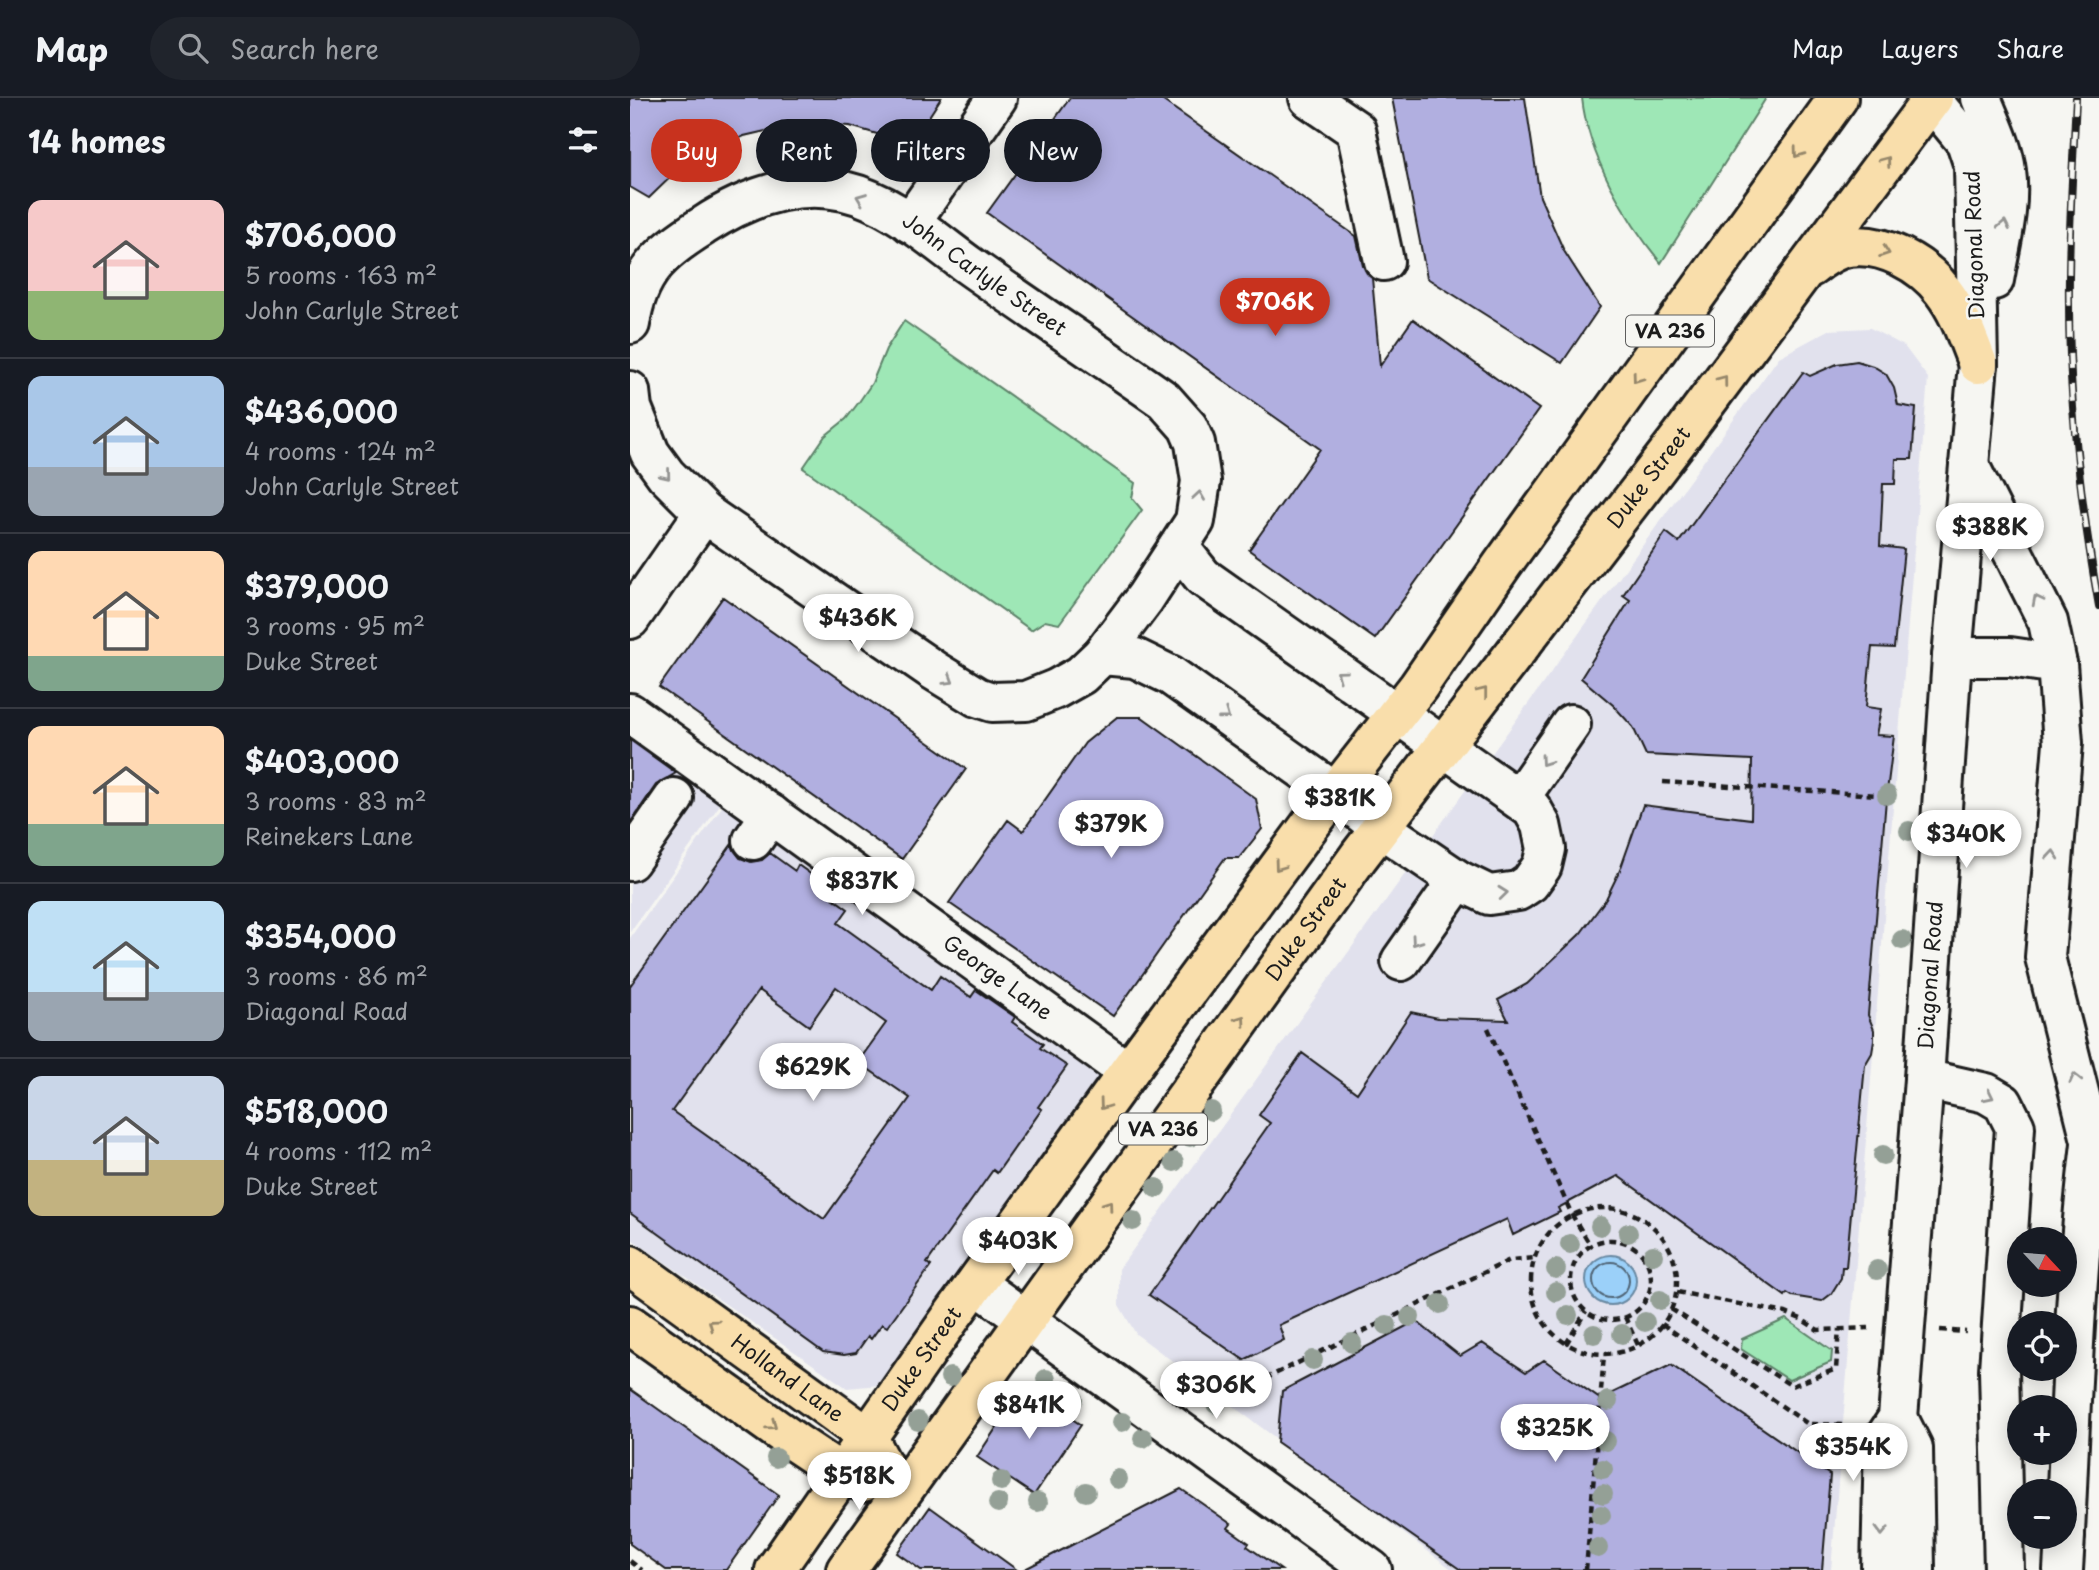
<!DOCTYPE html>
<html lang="en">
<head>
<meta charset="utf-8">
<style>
  :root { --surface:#171b24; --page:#20242c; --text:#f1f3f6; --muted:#9ea1a6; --line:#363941; --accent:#c8321e }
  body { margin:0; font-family:"Playpen Sans",sans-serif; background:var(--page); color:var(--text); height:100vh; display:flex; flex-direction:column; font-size:26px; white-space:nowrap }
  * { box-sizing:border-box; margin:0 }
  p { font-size:23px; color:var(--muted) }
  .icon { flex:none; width:38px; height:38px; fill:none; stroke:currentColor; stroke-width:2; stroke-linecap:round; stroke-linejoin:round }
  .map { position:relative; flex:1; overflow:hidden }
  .side { display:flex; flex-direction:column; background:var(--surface); width:630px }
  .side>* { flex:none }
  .hud { position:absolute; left:21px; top:21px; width:665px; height:63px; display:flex; gap:14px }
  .needle { width:46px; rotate:116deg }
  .tools { position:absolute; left:1377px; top:1129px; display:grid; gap:14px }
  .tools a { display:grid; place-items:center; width:70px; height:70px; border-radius:50%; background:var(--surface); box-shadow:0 4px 18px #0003; font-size:35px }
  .price { position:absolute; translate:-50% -60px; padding:0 16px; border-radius:24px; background:#fff; color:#222; font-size:23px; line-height:46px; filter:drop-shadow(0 2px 4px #0008) }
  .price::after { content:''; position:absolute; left:50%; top:42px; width:21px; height:16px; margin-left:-10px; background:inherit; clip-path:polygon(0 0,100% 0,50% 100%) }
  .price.active { background:var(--accent); color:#fff }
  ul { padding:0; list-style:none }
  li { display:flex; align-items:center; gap:21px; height:175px; padding:0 28px }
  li+li { border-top:2px solid var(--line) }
  li span { display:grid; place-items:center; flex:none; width:196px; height:140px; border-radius:14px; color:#555 }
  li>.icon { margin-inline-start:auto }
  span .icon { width:84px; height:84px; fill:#fffc; stroke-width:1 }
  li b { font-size:30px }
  h2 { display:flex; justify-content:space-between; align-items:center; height:84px; padding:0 28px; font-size:30px }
  .chip { padding:0 24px; border-radius:32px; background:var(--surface); box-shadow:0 4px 18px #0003; font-size:24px; line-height:63px }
  .chip.active { background:var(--accent); color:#fff }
  header { display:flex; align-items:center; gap:42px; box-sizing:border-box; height:98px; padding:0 35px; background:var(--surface); border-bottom:2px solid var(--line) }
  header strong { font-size:33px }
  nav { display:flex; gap:38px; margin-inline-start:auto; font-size:24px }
  .search { width:490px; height:63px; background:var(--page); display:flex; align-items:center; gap:18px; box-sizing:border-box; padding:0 24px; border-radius:38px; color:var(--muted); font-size:26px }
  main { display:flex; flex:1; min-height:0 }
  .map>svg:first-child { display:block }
</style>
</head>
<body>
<header>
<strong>Map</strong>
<div class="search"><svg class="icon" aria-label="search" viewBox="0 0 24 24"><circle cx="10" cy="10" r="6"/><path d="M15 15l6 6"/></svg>Search here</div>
<nav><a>Map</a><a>Layers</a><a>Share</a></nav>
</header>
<main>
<section class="side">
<h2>14 homes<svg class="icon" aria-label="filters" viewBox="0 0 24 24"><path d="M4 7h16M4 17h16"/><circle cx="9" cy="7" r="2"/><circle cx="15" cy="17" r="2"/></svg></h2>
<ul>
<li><span style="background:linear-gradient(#f6c9c9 65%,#8fb573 0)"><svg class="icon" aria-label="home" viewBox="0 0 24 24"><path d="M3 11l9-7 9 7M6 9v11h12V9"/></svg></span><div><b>$706,000</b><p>5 rooms · 163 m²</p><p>John Carlyle Street</p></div></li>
<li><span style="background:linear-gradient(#a9c7e8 65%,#9aa5b1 0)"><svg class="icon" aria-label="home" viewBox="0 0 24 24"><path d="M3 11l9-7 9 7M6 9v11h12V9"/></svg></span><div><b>$436,000</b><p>4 rooms · 124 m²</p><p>John Carlyle Street</p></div></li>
<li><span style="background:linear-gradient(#ffd9b3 75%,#7fa58c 0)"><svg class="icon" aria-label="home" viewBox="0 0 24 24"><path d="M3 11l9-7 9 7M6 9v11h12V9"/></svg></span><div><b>$379,000</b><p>3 rooms · 95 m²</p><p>Duke Street</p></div></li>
<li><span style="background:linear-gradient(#ffd9b3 70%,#7fa58c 0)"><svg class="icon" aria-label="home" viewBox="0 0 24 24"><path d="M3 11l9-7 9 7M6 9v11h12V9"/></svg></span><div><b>$403,000</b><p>3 rooms · 83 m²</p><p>Reinekers Lane</p></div></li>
<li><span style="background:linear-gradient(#bfe0f5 65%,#9aa5b1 0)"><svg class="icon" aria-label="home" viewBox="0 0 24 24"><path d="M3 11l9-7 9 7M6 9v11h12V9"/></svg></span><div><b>$354,000</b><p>3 rooms · 86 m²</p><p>Diagonal Road</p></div></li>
<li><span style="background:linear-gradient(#c9d6e8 60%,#c2b280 0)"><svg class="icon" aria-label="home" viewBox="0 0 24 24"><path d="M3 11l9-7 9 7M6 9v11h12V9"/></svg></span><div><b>$518,000</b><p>4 rooms · 112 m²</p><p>Duke Street</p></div></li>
</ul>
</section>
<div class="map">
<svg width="1469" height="1472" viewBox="0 0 1469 1472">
  <rect width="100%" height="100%" fill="#f6f6f2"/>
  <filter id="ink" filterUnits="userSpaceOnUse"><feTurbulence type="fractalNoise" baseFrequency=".0143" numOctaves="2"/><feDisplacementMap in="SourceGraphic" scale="14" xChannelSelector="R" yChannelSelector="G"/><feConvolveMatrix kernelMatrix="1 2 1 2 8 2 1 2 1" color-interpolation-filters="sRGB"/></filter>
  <g filter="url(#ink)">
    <path fill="#e1e1ed" d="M 1240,230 L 1274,248 L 1298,280 L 1201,1472 L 823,1472 L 506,1236 L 489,1207 L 489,1171 L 1149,259 L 1199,232 Z
      M 0,631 L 96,698 L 0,834 Z
      M 99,699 L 483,969 L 250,1287 L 217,1290 L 0,1140 L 0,840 Z"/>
    <path fill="#9ee7b6" stroke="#5d8269" stroke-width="2" d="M 952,0 L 1136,0 L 1031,165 C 995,121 958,57 952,0 Z
      M 274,223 L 505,385 L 502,400 L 512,412 L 429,526 L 415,523 L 401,532 L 173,370 L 195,338 L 216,321 L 229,304 L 242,285 L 256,251 Z
      M 1156,1221 L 1202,1253 L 1201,1264 L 1159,1282 L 1111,1251 L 1112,1241 Z"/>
    <path fill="#9bd0f9" stroke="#6888a1" stroke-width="2" d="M956 1182a25 25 0 1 1 50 0a25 25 0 1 1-50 0Z"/>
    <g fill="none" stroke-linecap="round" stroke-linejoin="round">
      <path stroke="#4f6474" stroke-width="2" d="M963 1182a18 18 0 1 1 36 0a18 18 0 1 1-36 0Z"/>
    </g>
    <path fill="#b1afe0" stroke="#1c1c1c" stroke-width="2" fill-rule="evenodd" d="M 0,0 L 311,0 L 281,46 L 220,28 L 170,25 L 114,38 L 52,68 L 19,100 L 0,89 Z
      M 440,0 L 529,0 L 726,138 L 733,168 L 742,180 L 750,268 L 783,221 L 909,311 L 745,541 L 619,452 L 690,351 L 357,115 Z
      M 762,0 L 895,0 L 910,99 L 934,153 L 970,209 L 932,265 L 797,180 Z
      M 1227,263 L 1243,268 L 1256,276 L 1264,290 L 1268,307 L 1286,310 L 1282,361 L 1266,361 L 1265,386 L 1253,386 L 1250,448 L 1274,451 L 1264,550 L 1242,549 L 1239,576 L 1236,609 L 1251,611 L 1246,637 L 1264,638 L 1256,701 L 1238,917 L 1244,932 L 1244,943 L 1242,955 L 1235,967 L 1216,1169 L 1212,1169 L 1211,1180 L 1201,1196 L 1192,1203 L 1162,1198 L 1157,1195 L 1155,1198 L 988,1078 L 928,1110 L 930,1114 L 883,1137 L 877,1121 L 649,1227 L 654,1242 L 614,1262 L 519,1197 L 640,1025 L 629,1017 L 672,955 L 727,995 L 781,914 L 808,920 L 878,922 L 868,902 L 897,886 L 950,836 L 976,801 L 990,772 L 1013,707 L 1121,721 L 1122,662 L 1016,657 L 1003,629 L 983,607 L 951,580 L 1000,502 L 993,497 L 1036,434 L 1049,444 L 1173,274 L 1180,278 L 1207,266 Z
      M 93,499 L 336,671 L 272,761 L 29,589 Z
      M 487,619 L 512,619 L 626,701 L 632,731 L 609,760 L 595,760 L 483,918 L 319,805 L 378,722 L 393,733 L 455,645 Z
      M 0,642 L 46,675 L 26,687 L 0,725 Z
      M 102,746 L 104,752 L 110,760 L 121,764 L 132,762 L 140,755 L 165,773 L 168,767 L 207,795 L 203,800 L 218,811 L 208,825 L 301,892 L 310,878 L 341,899 L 346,892 L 385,919 L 382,924 L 413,946 L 410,950 L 437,968 L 408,1009 L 412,1011 L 367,1075 L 363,1072 L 297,1165 L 301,1168 L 257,1229 L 252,1226 L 241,1241 L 238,1238 L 226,1255 L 214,1257 L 193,1254 L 0,1115 L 0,888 ZM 206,889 L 256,925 L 228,964 L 280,1000 L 194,1121 L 42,1013 L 129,892 L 179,928 Z
      M 786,1223 L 830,1258 L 852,1245 L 896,1274 L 914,1262 L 970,1301 L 1041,1267 L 1200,1377 L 1192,1472 L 831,1472 L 647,1344 L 652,1293 Z
      M 394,1288 L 451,1327 L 404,1397 L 347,1359 Z
      M 0,1291 L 149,1397 L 96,1472 L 36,1472 L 0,1446 Z
      M 551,1391 L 601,1426 L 598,1430 L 619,1445 L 617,1448 L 651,1472 L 393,1472 Z
      M 300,1409 L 387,1472 L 291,1472 L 267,1455 Z"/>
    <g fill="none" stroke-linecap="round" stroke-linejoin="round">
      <defs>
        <g id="minor">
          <path d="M 679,0 L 726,32 L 754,163"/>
          <path d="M 1351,0 C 1360,23 1373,48 1376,73 C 1381,109 1370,146 1364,182"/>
          <path d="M 280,125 L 367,0"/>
          <path id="s1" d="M 0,226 C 7,175 31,154 73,128 C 114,101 163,82 214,93 C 262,104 302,141 341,169 C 405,214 470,257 534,302 L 558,329 L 565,345 L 571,383 L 565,423 L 515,500 L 472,557 L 451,577 L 426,591 L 396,603 L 362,604 L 347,599 L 303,572 L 74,415 L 36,377 L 20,355 L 2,310 L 0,293"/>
          <path d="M 1339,367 L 1418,524 L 1427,566 L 1433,645 L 1415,859 L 1469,1074"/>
          <path d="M 0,521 L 74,415"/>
          <path d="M 472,557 L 505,560 L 540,577 L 706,695 L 751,730 L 828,782 L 859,797 L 888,793 L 900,785 L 912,768 L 916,751 L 911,727 L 902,711 L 573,479 L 549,449"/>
          <path d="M 1322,559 L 1380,559 L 1427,566"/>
          <path id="s2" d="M 0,615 L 498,974"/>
          <path d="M 889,701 L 941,626"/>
          <path d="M 123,742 L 141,716"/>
          <path d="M 0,763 L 44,700"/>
          <path d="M 771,863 L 828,782"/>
          <path d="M 1294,981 L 1356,995 L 1373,1005 L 1385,1029 L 1369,1272 L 1374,1472"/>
          <path d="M 346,1186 L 742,1472"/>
          <path d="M 1268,1320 L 1283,1350 L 1285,1472"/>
          <path d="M 1435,1435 C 1441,1305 1445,1176 1461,1046"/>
          <path id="s3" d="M 1251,1472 L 1254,1341 L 1268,1320 L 1294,981 L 1322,559 L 1348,266 L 1344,68 L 1336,44 L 1300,0"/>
          <path d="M 1433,1472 L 1435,1438"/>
        </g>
        <g id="major">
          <path d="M 1181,169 C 1192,160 1205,151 1219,149 C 1253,144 1293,166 1313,193 C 1330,215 1338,241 1348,266"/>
          <path id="s4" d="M 0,1167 L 237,1338 L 269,1398"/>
          <path d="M 0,1227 L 166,1345 L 211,1375 L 233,1384"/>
          <path id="s5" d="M 145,1472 L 322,1218 L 514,952 L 680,727 L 788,589 L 872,467 L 1208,0"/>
          <path id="s6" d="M 216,1472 L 729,758 L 1052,337 L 1303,0"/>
        </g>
      </defs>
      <use href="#minor" stroke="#1c1c1c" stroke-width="44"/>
      <use href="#major" stroke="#1c1c1c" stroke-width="44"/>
      <path stroke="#1c1c1c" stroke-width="4.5" stroke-dasharray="7 5" stroke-linecap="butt" d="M 1033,684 L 1266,698
        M 858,930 L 942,1117 L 960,1147
        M901 1183a73 73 0 1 1 146 0a73 73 0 1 1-146 0Z
        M941 1182a40 40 0 1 1 80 0a40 40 0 1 1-80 0Z
        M 1047,1194 L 1156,1215 L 1171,1221 L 1188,1232 L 1239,1230
        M 1041,1211 L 1162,1288 L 1206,1271 L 1209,1231
        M 995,1219 L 1008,1247
        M 1032,1226 L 1178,1326 L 1214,1327
        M 1310,1232 L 1336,1234
        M 936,1246 L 956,1213
        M 581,1307 L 880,1162 L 905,1160
        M 0,1463 L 12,1472
        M 956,1472 L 974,1257"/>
      <use href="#minor" stroke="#f6f6f2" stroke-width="38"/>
      <use href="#major" stroke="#f9deab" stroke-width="38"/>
      <defs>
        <path id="rail" d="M 1446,0 C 1443,69 1438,138 1439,207 C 1439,309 1451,408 1469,508"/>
      </defs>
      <use href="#rail" stroke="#1c1c1c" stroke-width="8"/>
      <use href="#rail" stroke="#f6f6f2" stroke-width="5" stroke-dasharray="16" stroke-linecap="butt"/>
    </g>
    <g fill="#94a096">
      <circle cx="1257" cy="697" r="10"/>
      <circle cx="1279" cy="733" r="10"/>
      <circle cx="1272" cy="842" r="10"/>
      <circle cx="581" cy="1013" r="10"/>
      <circle cx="560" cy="1039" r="10"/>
      <circle cx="1253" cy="1057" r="10"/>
      <circle cx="544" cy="1064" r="10"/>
      <circle cx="526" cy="1090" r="10"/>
      <circle cx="503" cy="1123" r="10"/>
      <circle cx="970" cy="1128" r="10"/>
      <circle cx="998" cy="1135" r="10"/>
      <circle cx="940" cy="1146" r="10"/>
      <circle cx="1023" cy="1157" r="10"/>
      <circle cx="926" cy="1171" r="10"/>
      <circle cx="1247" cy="1172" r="10"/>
      <circle cx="926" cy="1194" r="10"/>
      <circle cx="1030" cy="1202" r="10"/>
      <circle cx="810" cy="1206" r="10"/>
      <circle cx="938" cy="1217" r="10"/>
      <circle cx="780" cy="1219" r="10"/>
      <circle cx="1015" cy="1224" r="10"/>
      <circle cx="757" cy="1227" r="10"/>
      <circle cx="964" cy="1236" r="10"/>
      <circle cx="992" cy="1236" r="10"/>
      <circle cx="722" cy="1245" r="10"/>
      <circle cx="683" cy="1262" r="10"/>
      <circle cx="320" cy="1279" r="10"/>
      <circle cx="416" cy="1281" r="10"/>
      <circle cx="443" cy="1301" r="10"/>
      <circle cx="978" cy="1303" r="10"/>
      <circle cx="586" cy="1306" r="10"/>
      <circle cx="288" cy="1323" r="10"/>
      <circle cx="492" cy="1324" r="10"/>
      <circle cx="513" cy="1340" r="10"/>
      <circle cx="976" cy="1343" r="10"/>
      <circle cx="146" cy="1360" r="10"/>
      <circle cx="973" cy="1371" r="10"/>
      <circle cx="488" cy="1381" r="10"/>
      <circle cx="371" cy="1383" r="10"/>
      <circle cx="456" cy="1394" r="10"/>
      <circle cx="973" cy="1396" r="10"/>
      <circle cx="408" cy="1404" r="10"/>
      <circle cx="368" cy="1405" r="10"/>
      <circle cx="971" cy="1417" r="10"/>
      <circle cx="968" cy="1450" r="10"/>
    </g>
    <defs><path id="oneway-chevron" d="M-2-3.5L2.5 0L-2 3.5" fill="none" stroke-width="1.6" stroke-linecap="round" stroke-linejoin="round" transform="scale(1.75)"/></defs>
    <g stroke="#96876b">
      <use href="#oneway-chevron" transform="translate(1168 55) rotate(126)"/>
      <use href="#oneway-chevron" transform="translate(1256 63) rotate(-53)"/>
      <use href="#oneway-chevron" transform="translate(1255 154) rotate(20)"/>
      <use href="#oneway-chevron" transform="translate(1007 280) rotate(126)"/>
      <use href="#oneway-chevron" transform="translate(1093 282) rotate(-53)"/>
      <use href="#oneway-chevron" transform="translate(853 594) rotate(-52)"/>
      <use href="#oneway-chevron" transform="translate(649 768) rotate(126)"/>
      <use href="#oneway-chevron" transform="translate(611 922) rotate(-54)"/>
      <use href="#oneway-chevron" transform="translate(474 1007) rotate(126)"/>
      <use href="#oneway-chevron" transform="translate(478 1107) rotate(-54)"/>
      <use href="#oneway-chevron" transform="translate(83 1226) rotate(-144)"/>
      <use href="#oneway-chevron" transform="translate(142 1327) rotate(36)"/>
    </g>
    <g stroke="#949492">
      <use href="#oneway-chevron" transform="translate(231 100) rotate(-159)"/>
      <use href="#oneway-chevron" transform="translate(1374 127) rotate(-79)"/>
      <use href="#oneway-chevron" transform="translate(36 377) rotate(51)"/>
      <use href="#oneway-chevron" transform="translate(569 398) rotate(-82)"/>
      <use href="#oneway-chevron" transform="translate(1407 502) rotate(-117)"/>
      <use href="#oneway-chevron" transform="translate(711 577) rotate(-144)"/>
      <use href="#oneway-chevron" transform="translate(319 582) rotate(32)"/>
      <use href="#oneway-chevron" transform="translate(595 617) rotate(36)"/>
      <use href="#oneway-chevron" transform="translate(915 663) rotate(125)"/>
      <use href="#oneway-chevron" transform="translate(1423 757) rotate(-85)"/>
      <use href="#oneway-chevron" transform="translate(873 795) rotate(-6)"/>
      <use href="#oneway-chevron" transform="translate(786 843) rotate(125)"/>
      <use href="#oneway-chevron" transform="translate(1445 980) rotate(-104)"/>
      <use href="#oneway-chevron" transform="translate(1359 998) rotate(26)"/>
      <use href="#oneway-chevron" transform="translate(1252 1433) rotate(91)"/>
    </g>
  </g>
  <g text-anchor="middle" stroke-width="5" stroke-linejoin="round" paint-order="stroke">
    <g fill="#f6f6f2" stroke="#5d5d5c" stroke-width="2">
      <rect x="996" y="217.5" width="88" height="31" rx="5"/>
      <rect x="489" y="1015.5" width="88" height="31" rx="5"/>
    </g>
    <g font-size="19" font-weight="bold" fill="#1c1c1c">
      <text x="1040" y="240">VA 236</text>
      <text x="533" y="1038">VA 236</text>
    </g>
    <g font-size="21" fill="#1c1c1c" stroke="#f6f6f2">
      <text transform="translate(1345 147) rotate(-92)" y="7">Diagonal Road</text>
      <text dy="7" stroke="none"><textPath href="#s1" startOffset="441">John Carlyle Street</textPath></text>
      <text dy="7" stroke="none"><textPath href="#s6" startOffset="1356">Duke Street</textPath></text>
      <text dy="7" stroke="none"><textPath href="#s6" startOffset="789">Duke Street</textPath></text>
      <text dy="7" stroke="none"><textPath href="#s3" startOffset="600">Diagonal Road</textPath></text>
      <text dy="7" stroke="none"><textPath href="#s2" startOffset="453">George Lane</textPath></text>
      <text dy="7" stroke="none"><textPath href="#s5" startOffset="257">Duke Street</textPath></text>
      <text dy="7" stroke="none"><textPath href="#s4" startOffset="194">Holland Lane</textPath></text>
    </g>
  </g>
</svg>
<div class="tools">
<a><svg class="needle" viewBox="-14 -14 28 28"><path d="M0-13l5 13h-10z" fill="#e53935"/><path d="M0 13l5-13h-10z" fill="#9ea1a6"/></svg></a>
<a><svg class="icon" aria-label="locate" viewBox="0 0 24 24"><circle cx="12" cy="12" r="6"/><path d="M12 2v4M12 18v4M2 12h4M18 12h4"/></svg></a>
<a>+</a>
<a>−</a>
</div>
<b class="price active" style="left:645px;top:240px">$706K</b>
<b class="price" style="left:1360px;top:465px">$388K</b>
<b class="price" style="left:228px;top:556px">$436K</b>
<b class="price" style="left:710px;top:736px">$381K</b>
<b class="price" style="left:481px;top:762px">$379K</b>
<b class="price" style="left:1336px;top:772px">$340K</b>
<b class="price" style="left:232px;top:819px">$837K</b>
<b class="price" style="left:183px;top:1005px">$629K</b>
<b class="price" style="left:388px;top:1179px">$403K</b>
<b class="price" style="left:586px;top:1323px">$306K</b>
<b class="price" style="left:399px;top:1343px">$841K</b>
<b class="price" style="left:925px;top:1366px">$325K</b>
<b class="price" style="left:1223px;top:1385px">$354K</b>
<b class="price" style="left:229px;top:1414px">$518K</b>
<div class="hud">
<a class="chip active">Buy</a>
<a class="chip">Rent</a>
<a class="chip">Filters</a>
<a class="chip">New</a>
</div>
</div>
</main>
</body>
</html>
